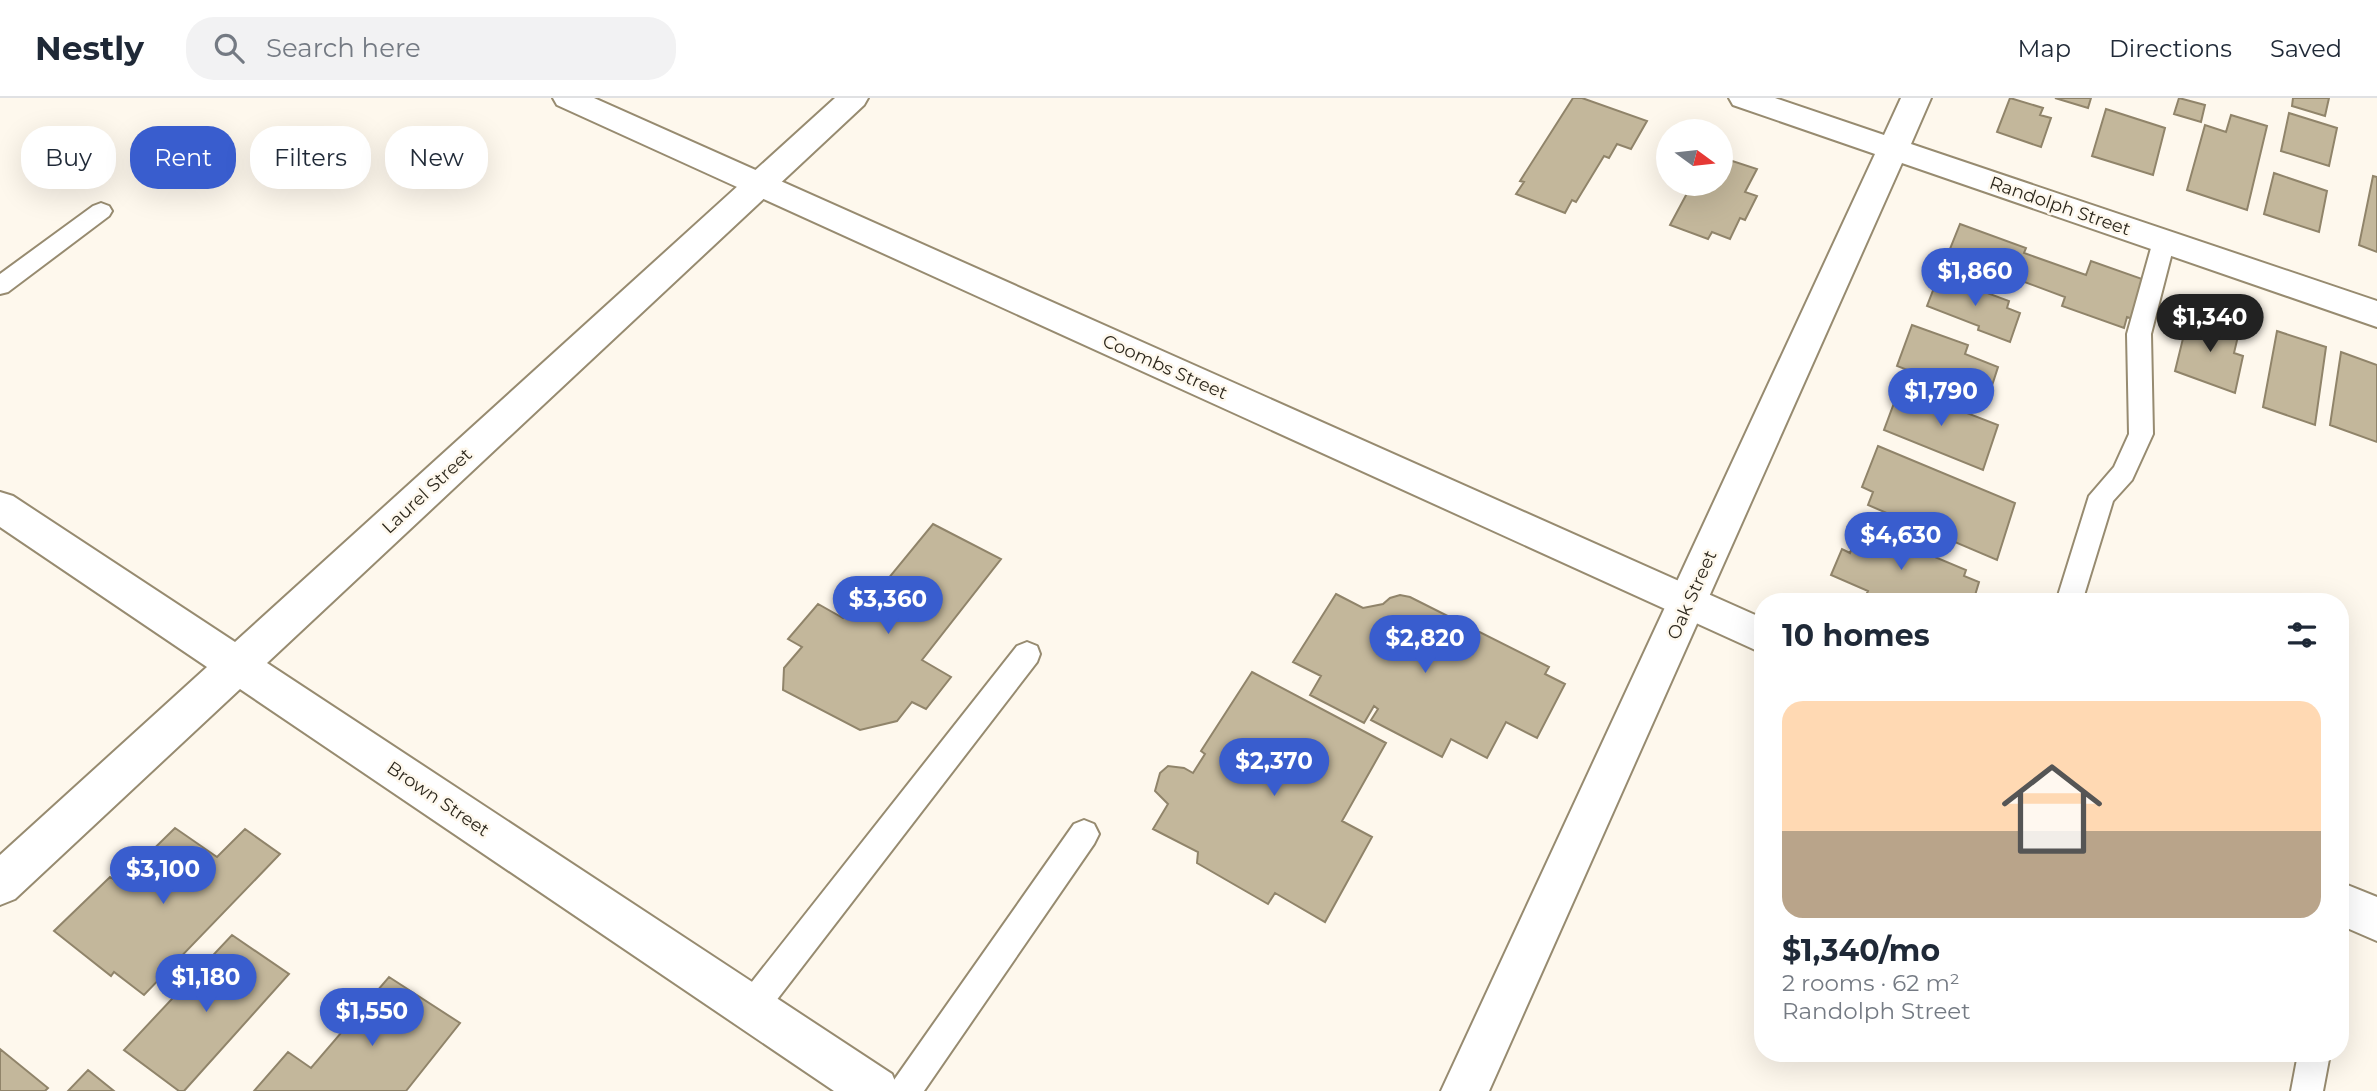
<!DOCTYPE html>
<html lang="en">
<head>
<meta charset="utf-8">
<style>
  :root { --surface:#fff; --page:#f2f2f3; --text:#1f2937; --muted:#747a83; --line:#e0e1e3; --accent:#395dce }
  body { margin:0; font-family:Montserrat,sans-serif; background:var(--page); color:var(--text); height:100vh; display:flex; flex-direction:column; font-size:26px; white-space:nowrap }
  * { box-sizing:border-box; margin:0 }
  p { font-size:23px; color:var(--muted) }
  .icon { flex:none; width:38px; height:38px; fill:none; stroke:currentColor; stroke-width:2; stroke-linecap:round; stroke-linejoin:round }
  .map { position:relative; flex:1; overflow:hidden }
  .drawer { position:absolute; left:1754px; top:495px; width:595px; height:469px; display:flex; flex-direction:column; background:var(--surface); border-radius:28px; box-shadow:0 7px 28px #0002 }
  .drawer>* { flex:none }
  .guide { position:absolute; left:21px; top:28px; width:665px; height:63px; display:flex; gap:14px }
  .needle { width:46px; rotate:105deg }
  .fabs { position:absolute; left:1656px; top:21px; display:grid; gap:14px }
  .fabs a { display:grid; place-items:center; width:77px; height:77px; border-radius:50%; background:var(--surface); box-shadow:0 7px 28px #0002; font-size:35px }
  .price { position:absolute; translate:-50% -60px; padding:0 16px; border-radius:24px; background:var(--accent); color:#fff; font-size:23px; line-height:46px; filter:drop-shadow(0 2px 4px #0008) }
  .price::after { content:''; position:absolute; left:50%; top:42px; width:21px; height:16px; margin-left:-10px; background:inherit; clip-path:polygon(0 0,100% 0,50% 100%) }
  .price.on { background:#222; color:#fff }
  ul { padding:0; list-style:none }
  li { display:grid; align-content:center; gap:14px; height:371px; padding:0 28px }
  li+li { border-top:2px solid var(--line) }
  li span { display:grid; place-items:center; height:217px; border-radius:21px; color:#555 }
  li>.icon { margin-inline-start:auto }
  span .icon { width:126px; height:126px; fill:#fffc; stroke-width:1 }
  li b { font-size:30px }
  h2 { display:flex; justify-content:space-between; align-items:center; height:84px; padding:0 28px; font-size:30px }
  .chip { padding:0 24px; border-radius:28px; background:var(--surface); box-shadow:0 7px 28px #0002; font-size:24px; line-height:63px }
  .chip.on { background:var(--accent); color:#fff }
  header { display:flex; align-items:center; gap:42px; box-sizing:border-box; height:98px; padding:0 35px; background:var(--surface); border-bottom:2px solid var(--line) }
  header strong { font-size:33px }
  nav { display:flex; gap:38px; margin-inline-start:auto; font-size:24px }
  .search { width:490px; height:63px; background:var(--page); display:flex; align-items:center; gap:18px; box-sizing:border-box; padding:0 24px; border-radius:28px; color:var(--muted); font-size:26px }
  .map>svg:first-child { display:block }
</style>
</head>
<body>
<header>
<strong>Nestly</strong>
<div class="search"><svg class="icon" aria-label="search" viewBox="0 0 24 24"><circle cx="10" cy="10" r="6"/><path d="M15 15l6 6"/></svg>Search here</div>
<nav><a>Map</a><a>Directions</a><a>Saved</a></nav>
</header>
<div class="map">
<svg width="2377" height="993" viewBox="0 0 2377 993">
  <rect width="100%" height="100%" fill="#fef8ed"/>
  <path fill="#c3b79b" stroke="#90846a" stroke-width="2" d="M 1573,0 L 1582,0 L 1647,23 L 1631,51 L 1617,46 L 1609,60 L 1604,58 L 1576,104 L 1572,102 L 1565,115 L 1516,96 L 1524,84 L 1520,83 Z
    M 2010,0 L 2043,10 L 2040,17 L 2051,20 L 2041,49 L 1997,34 Z
    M 2055,0 L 2091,0 L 2088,10 Z
    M 2179,0 L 2205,7 L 2201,24 L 2174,16 Z
    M 2293,0 L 2329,0 L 2325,18 L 2292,8 Z
    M 2106,11 L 2165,30 L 2153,77 L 2092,58 Z
    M 2289,15 L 2337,30 L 2329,68 L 2281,53 Z
    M 2231,17 L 2267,28 L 2247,112 L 2187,92 L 2205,27 L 2226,34 Z
    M 1720,59 L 1757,71 L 1745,94 L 1757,98 L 1745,122 L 1740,120 L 1730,141 L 1712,134 L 1708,141 L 1670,127 L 1692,86 L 1720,86 Z
    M 2274,75 L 2327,93 L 2319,134 L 2264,116 Z
    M 2373,78 L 2377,79 L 2377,154 L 2359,147 Z
    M 1960,126 L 2026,150 L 2024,155 L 2086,177 L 2091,163 L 2145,182 L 2133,221 L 2127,219 L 2124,230 L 2062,208 L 2065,199 L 1992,172 L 1993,167 L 1950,151 Z
    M 1939,177 L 2009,203 L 2007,210 L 2020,215 L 2010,244 L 1978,232 L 1979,228 L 1927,208 Z
    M 2189,216 L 2239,234 L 2234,255 L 2243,258 L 2235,295 L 2175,273 Z
    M 1912,227 L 1968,247 L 1965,256 L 1998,269 L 1987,303 L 1897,268 Z
    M 2277,233 L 2326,249 L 2315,327 L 2263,309 Z
    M 2341,254 L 2377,267 L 2377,344 L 2330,327 Z
    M 1900,289 L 1998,327 L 1983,372 L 1884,332 Z
    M 1878,348 L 2015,405 L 1997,462 L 1868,407 L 1873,394 L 1862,389 Z
    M 933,426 L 1001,461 L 922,562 L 951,579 L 926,611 L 912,604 L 897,623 L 860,632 L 783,592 L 784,570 L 802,549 L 788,541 L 818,506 L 843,520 L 879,479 L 888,481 Z
    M 1861,428 L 1966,472 L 1964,478 L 1979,484 L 1973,504 L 1877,504 L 1865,499 L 1868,493 L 1831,477 L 1842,451 L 1850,455 Z
    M 1336,496 L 1363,510 L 1383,506 L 1390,500 L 1400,497 L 1410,499 L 1549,569 L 1545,576 L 1565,586 L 1537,640 L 1506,624 L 1487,660 L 1451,641 L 1442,659 L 1371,622 L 1378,611 L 1374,608 L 1364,625 L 1310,597 L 1321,578 L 1293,564 Z
    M 1252,574 L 1386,645 L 1342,723 L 1372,739 L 1325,824 L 1275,795 L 1268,806 L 1197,765 L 1198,754 L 1153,731 L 1168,706 L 1155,693 L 1160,675 L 1168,668 L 1184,670 L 1193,675 L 1205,656 L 1201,653 Z
    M 175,730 L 217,759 L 245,731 L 280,756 L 144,897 L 114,874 L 111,878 L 54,833 L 110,779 L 119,785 Z
    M 232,837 L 289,876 L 184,993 L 179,993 L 124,952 Z
    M 389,879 L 460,925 L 406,993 L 254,993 L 288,954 L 311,970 Z
    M 0,951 L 48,990 L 45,993 L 0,993 Z
    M 88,972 L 114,993 L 68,993 Z"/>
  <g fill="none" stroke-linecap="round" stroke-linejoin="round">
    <defs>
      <path id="lane" d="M 101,105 L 109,108 L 112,113 L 109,118 L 8,194 L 0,196 L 0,176 L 93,108 Z
        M 2164,135 L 2172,137 L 2175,143 L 2151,236 L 2153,336 L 2132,382 L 2113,403 L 2082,504 L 2056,504 L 2089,398 L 2114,369 L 2129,336 L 2127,236 L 2153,143 L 2156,137 Z
        M 1027,544 L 1037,548 L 1040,556 L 1037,564 L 762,921 L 751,926 L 740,921 L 735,910 L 740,899 L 1017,548 Z
        M 1084,722 L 1094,726 L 1099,736 L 1094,746 L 924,993 L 889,993 L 894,982 L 1074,726 Z
        M 2298,956 L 2330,956 L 2323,993 L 2291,993 Z"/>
      <path id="street" d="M 835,0 L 868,0 L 864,7 L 267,565 L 892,976 L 899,993 L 834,993 L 240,591 L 15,801 L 0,807 L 0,757 L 207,569 L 0,429 L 0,394 L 13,398 L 235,544 Z
        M 1729,0 L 1775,0 L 1884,37 L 1901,0 L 1931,0 L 1911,46 L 2377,203 L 2377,229 L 1902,65 L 1489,993 L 1441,993 L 1875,56 L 1733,7 Z"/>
      <path id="secondary" d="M 553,0 L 594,0 L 1762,520 L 1762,555 L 557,7 Z
        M 2340,784 L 2377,799 L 2377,843 L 2340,827 Z"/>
    </defs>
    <use href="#lane" stroke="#978b70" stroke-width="4"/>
    <use href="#street" stroke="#978b70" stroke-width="4"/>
    <use href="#secondary" stroke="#978b70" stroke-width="4"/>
    <use href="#lane" fill="#fff" fill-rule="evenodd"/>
    <use href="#street" fill="#fff" fill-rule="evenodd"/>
    <use href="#secondary" fill="#fff" fill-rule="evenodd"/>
  </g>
  <g text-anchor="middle" stroke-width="5" stroke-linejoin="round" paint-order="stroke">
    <g font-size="18" fill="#2d281d" stroke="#fef8ed">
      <text transform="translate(2060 108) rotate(19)" y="6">Randolph Street</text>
      <text transform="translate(1165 269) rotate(24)" y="6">Coombs Street</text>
      <text transform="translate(427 393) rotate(-43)" y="6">Laurel Street</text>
      <text transform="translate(1692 497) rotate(-66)" y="6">Oak Street</text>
      <text transform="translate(438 701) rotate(34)" y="6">Brown Street</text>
    </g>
  </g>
</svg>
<div class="fabs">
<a><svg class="needle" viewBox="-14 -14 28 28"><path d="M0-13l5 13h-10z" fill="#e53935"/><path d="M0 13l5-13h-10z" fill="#747a83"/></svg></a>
</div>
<b class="price" style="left:1975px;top:210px">$1,860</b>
<b class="price on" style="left:2210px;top:256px">$1,340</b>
<b class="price" style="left:1941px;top:330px">$1,790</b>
<b class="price" style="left:1901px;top:474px">$4,630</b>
<b class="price" style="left:888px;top:538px">$3,360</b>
<b class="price" style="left:1425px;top:577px">$2,820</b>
<b class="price" style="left:1274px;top:700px">$2,370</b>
<b class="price" style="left:163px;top:808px">$3,100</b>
<b class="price" style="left:206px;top:916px">$1,180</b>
<b class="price" style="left:372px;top:950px">$1,550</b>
<div class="guide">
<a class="chip">Buy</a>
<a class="chip on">Rent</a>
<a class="chip">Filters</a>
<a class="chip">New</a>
</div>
<section class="drawer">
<h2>10 homes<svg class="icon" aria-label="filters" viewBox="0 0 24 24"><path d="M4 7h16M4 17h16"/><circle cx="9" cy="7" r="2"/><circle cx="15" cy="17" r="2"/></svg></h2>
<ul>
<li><span style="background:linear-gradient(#ffd9b3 60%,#b9a48a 0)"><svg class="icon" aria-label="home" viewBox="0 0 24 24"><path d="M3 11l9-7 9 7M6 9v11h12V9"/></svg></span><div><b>$1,340/mo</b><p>2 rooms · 62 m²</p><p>Randolph Street</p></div></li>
</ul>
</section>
</div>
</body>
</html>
